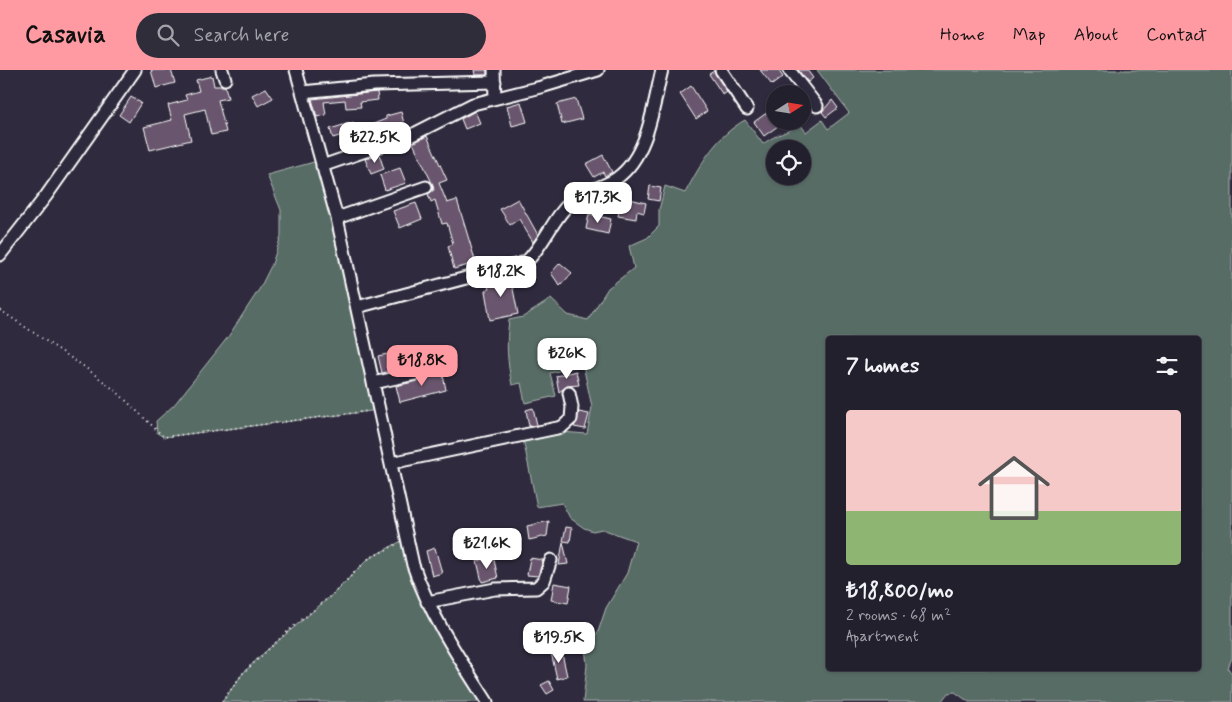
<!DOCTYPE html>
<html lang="en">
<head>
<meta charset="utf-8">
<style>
  :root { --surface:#23202e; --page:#2f2d3a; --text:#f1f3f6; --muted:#a3a3aa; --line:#403e4a; --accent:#ff9aa2 }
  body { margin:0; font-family:Mynerve,sans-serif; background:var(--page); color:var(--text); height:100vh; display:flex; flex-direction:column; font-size:19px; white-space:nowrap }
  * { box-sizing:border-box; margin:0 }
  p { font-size:16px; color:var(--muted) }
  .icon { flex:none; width:28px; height:28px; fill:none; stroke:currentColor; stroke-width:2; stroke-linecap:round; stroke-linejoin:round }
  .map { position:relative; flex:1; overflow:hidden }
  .panel { position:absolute; left:826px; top:266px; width:375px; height:335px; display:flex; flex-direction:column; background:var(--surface); border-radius:5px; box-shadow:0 1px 4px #0004,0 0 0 1px var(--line) }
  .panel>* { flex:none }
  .needle { width:32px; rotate:78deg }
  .fabs { position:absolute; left:766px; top:15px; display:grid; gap:10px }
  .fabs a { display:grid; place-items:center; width:45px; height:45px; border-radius:50%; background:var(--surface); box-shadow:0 1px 4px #0004,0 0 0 1px var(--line); font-size:25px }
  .price { position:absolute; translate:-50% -42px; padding:0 11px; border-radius:10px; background:#fff; color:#222; font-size:16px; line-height:32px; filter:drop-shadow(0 1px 2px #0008) }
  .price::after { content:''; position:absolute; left:50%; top:30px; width:15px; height:11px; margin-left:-8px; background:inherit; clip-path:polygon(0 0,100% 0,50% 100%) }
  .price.on { background:var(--accent); color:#111 }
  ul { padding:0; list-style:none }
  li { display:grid; align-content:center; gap:10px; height:265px; padding:0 20px }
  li+li { border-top:1px solid var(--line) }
  li span { display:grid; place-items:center; height:155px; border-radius:5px; color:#555 }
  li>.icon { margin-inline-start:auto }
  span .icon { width:90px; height:90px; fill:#fffc; stroke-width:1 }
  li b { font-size:21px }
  h2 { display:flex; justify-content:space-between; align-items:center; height:60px; padding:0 20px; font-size:21px }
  header { display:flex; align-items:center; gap:30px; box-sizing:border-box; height:70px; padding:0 25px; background:var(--accent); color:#111 }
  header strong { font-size:24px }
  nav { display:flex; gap:28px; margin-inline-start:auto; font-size:18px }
  .search { width:350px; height:45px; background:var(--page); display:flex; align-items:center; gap:12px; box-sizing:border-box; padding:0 18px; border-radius:28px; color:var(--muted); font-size:19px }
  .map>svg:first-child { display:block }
</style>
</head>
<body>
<header>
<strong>Casavia</strong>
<div class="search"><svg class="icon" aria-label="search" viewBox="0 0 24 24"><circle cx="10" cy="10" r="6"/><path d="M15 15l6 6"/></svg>Search here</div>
<nav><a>Home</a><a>Map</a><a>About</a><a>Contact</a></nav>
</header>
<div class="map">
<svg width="1232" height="632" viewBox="0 0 1232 632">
  <rect width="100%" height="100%" fill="#2f2a3d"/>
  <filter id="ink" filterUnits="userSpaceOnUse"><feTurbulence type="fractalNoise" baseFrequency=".02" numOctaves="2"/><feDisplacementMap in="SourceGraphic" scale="10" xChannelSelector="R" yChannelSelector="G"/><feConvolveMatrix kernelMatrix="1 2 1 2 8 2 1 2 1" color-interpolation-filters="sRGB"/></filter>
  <g filter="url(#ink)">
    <path fill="#596c66" stroke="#acb6b2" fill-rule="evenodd" d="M 817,0 L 1232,0 L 1232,588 L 1228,598 L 1232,604 L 1232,632 L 969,632 L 955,622 L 948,623 L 941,632 L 583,632 L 587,595 L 585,578 L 598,562 L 606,538 L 627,503 L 636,471 L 602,459 L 593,461 L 584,458 L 570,448 L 562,433 L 537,437 L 523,369 L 561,362 L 587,364 L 592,337 L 583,295 L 550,303 L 556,326 L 525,333 L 521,313 L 512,315 C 507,292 506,273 509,250 L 523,247 L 551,229 L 568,245 L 588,250 L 608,218 L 634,198 L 629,176 L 647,168 L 659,156 L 659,140 L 665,116 L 685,123 C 701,94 715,67 745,50 L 763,74 C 777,63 787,64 800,54 L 806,62 L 822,50 L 828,59 L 849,43 ZM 775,79 L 802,79 L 802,106 L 775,106 ZM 829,269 L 1199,269 L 1199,599 L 829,599 Z
      M 321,90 L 379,340 L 164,367 L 157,363 L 156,351 L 174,335 L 228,267 L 260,218 L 272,194 L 281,166 L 281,140 L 267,105 Z
      M 407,468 L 413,495 L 487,632 L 222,632 L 243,603 L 266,581 L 333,524 L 368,489 Z"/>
    <path fill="#69566e" stroke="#fff" d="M 151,0 L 171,0 L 175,13 L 156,18 Z
      M 474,0 L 487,0 L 487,5 L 475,5 Z
      M 760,0 L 778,0 L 783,7 L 772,15 Z
      M 798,0 L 807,0 L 813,8 L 808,12 Z
      M 714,1 L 727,22 L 723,25 L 709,4 Z
      M 212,6 L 214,16 L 225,16 L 228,28 L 218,30 L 226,62 L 211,65 L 205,39 L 185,44 L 191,70 L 150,80 L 144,57 L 172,50 L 168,35 L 187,30 L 185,25 L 199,21 L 196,10 Z
      M 691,16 L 707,41 L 696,49 L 680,24 Z
      M 266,18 L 273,28 L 258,36 L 252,25 Z
      M 377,22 L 378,30 L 360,32 L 361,37 L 346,38 L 345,30 L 324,32 L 326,45 L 317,47 L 312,29 Z
      M 131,27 L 141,33 L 129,52 L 119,45 Z
      M 576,29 L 582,49 L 562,54 L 557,34 Z
      M 832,30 L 838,38 L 826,47 L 822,42 Z
      M 521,32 L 527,52 L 512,56 L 507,36 Z
      M 775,37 L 775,52 L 778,56 L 764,66 L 754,52 Z
      M 475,41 L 480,53 L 465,59 L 461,49 Z
      M 401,42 L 405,57 L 378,64 L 379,66 L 371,69 L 369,65 L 362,68 L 358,60 L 386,49 L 386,46 Z
      M 353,52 L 355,61 L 333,68 L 330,59 Z
      M 427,66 L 447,110 L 439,113 L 447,133 L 457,130 L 476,193 L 454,199 L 448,176 L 453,174 L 447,153 L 442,154 L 435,130 L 431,132 L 428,124 L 434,120 L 433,115 L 413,73 Z
      M 379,84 L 384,99 L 371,104 L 365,89 Z
      M 603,85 L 612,102 L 605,106 L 603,102 L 594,107 L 586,94 Z
      M 400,98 L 406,113 L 385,120 L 380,105 Z
      M 650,116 L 661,118 L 659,131 L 648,129 Z
      M 622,127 L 646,133 L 644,143 L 637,141 L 636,149 L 618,146 Z
      M 518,129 L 538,165 L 533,172 L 519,149 L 510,155 L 500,139 Z
      M 416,133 L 422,149 L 400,158 L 393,141 Z
      M 589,144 L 611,149 L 608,164 L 586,159 Z
      M 560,193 L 572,203 L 560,216 L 551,203 Z
      M 510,204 L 518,244 L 490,250 L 485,221 L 489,219 L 486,210 Z
      M 412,279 L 416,296 L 382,303 L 378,286 Z
      M 442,300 L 446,320 L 400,332 L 396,316 L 426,309 L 431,303 Z
      M 576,301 L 579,315 L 567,316 L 559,322 L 556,306 Z
      M 533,338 L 537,355 L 529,356 L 526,340 Z
      M 579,342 L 589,344 L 585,359 L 574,357 Z
      M 549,451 L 547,466 L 529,470 L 527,456 Z
      M 566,457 L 572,458 L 570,472 L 563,471 Z
      M 563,472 L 568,494 L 559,495 Z
      M 435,478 L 442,503 L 432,506 L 426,481 Z
      M 530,488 L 543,490 L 538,506 L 527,505 Z
      M 487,489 L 494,490 L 498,508 L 482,512 L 477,491 Z
      M 554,513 L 571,516 L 568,533 L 551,530 Z
      M 561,579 L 567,606 L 557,609 L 551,582 Z
      M 549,611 L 554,620 L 547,624 L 541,615 Z"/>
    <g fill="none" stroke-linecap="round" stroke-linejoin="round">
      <defs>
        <path id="minor" d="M 222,0 L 225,9
          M 296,0 L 337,148 L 413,495 C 430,545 459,588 487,632
          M 494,0 L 495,28
          M 721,0 L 747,39
          M 789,0 L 817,36
          M 302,22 L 374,15 L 495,12
          M 322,96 L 412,65 L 473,34 L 541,17 L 598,0
          M 337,148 L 426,117
          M 0,185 L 46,126 L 135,0
          M 357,237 L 526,192 C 545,174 553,147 572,131 C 585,120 603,118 617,108 C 649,85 653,35 662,0
          M 373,313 L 424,302
          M 391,393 L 562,357 L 571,349 L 572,337 L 569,323
          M 427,532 L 495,519 L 536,518 L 544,511 L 551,490"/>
      </defs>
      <use href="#minor" stroke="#fff" stroke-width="15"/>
      <path stroke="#fff" stroke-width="2" stroke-dasharray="1 4" stroke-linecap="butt" d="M 0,240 L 86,298 L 117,322 L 164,367 L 369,341
        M 222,632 L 243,603 L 287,562 L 333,524 L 368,489 L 399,473"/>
      <use href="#minor" stroke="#2f2a3d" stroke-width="11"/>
    </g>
  </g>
</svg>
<div class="fabs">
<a><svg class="needle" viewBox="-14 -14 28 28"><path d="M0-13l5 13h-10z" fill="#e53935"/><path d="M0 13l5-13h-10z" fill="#a3a3aa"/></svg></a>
<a><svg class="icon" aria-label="locate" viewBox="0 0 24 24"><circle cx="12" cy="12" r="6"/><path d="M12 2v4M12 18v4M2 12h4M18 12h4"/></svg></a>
</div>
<b class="price" style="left:375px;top:94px">₺22.5K</b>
<b class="price" style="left:598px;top:154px">₺17.3K</b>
<b class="price" style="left:501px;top:228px">₺18.2K</b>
<b class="price" style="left:567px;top:310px">₺26K</b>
<b class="price on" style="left:422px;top:317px">₺18.8K</b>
<b class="price" style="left:487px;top:500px">₺21.6K</b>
<b class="price" style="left:559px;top:594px">₺19.5K</b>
<section class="panel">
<h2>7 homes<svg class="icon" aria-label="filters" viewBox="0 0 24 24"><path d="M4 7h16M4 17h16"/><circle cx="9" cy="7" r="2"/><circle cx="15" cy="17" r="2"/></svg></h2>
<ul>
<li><span style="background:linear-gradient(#f6c9c9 65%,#8fb573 0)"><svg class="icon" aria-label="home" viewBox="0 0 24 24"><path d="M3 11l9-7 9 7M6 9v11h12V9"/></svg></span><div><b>₺18,800/mo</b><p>2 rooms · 68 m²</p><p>Apartment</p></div></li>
</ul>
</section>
</div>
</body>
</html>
